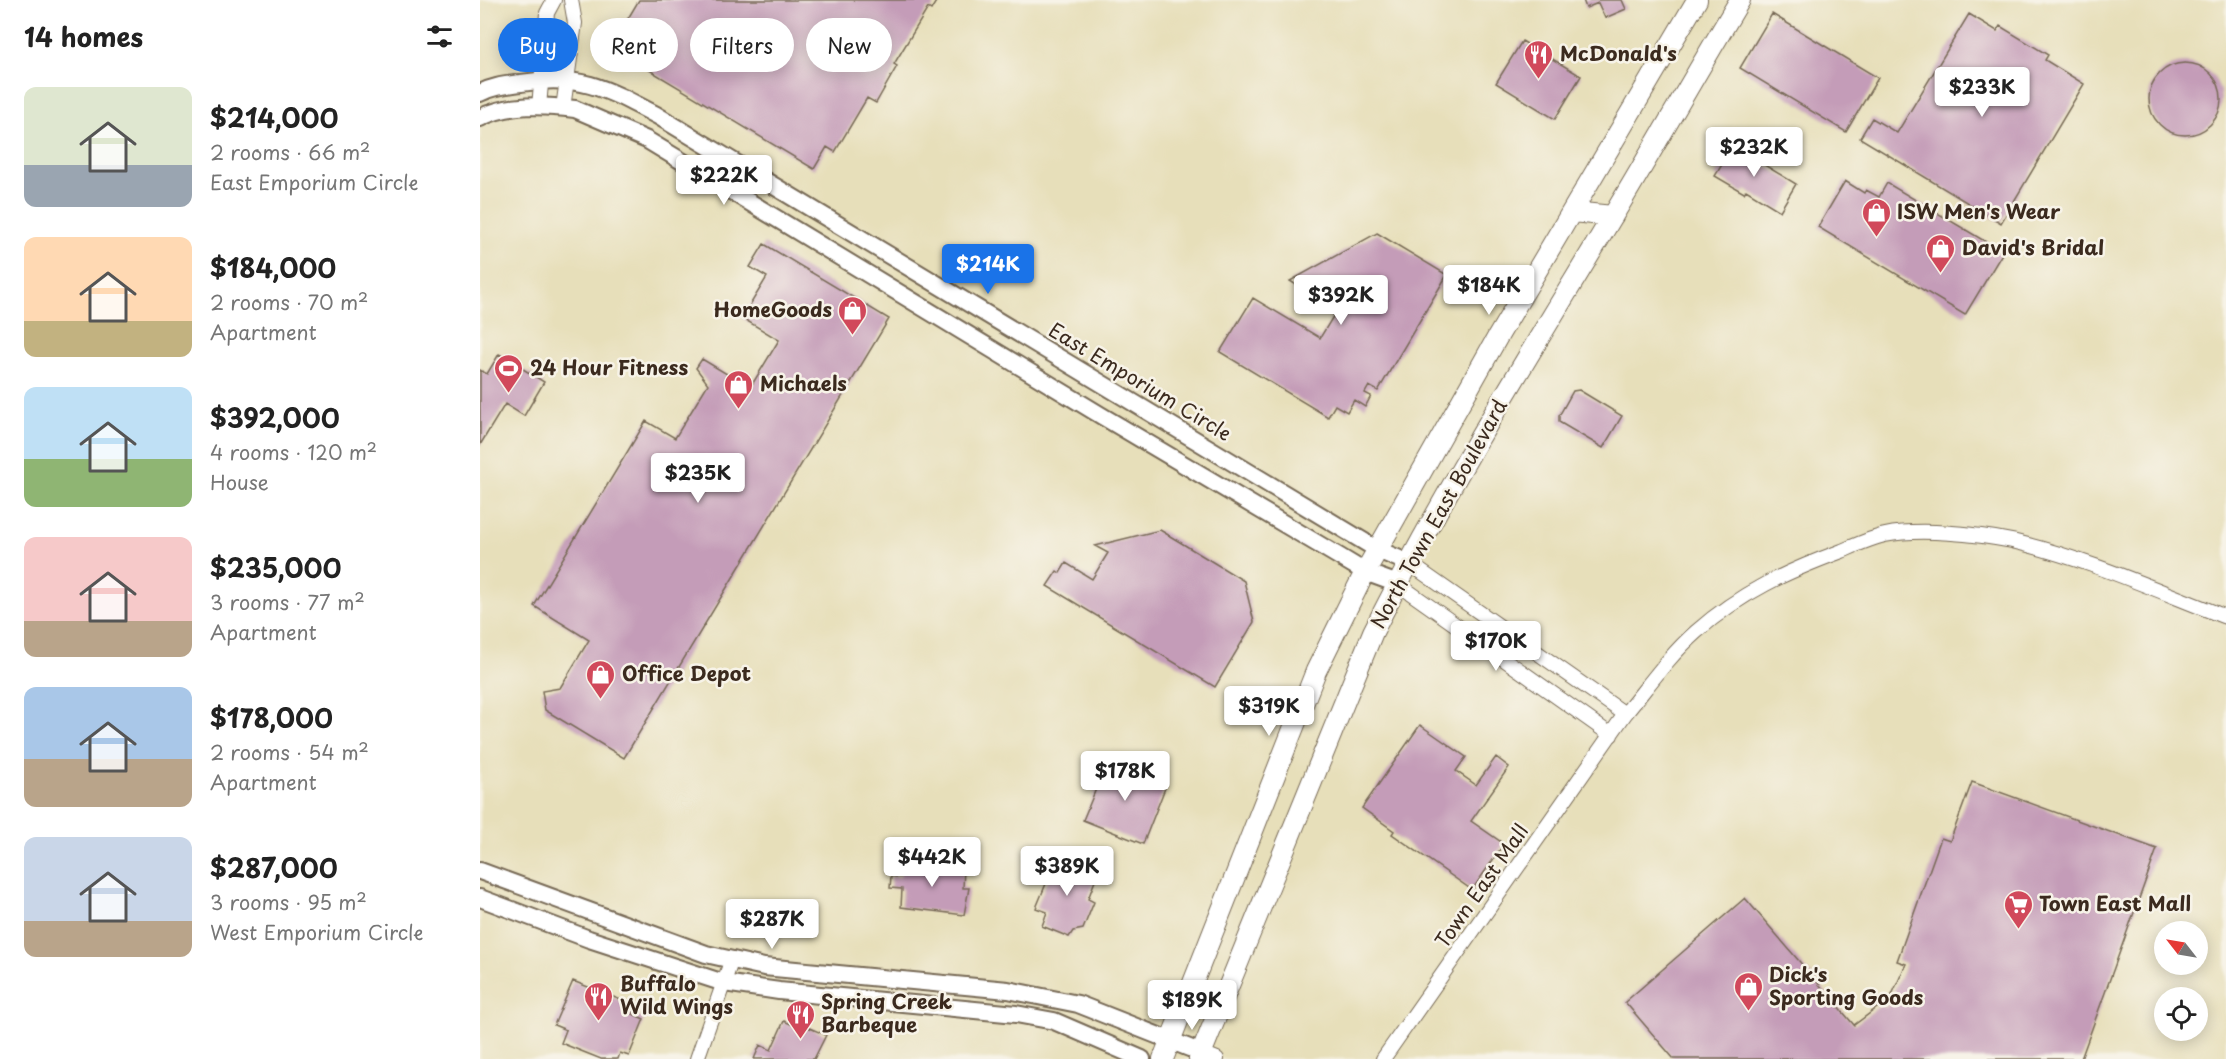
<!DOCTYPE html>
<html lang="en">
<head>
<meta charset="utf-8">
<style>
  :root { --surface:#fff; --page:#f6f6f6; --text:#222; --muted:#767676; --accent:#1a73e8 }
  body { margin:0; font-family:"Playpen Sans",sans-serif; background:var(--page); color:var(--text); height:100vh; display:flex; flex-direction:column; font-size:22px; white-space:nowrap }
  * { box-sizing:border-box; margin:0 }
  p { font-size:20px; color:var(--muted) }
  .icon { flex:none; width:33px; height:33px; fill:none; stroke:currentColor; stroke-width:2; stroke-linecap:round; stroke-linejoin:round }
  .map { position:relative; flex:1; overflow:hidden }
  .details { display:flex; flex-direction:column; background:var(--surface); width:480px }
  .details>* { flex:none }
  .top-card { position:absolute; left:18px; top:18px; width:570px; height:54px; display:flex; gap:12px }
  .needle { width:39px; rotate:301deg }
  .tools { position:absolute; left:1674px; top:921px; display:grid; gap:12px }
  .tools a { display:grid; place-items:center; width:54px; height:54px; border-radius:50%; background:var(--surface); box-shadow:0 3px 15px #0003; font-size:30px }
  .price { position:absolute; translate:-50% -51px; padding:0 14px; border-radius:6px; background:#fff; color:#222; font-size:20px; line-height:39px; filter:drop-shadow(0 2px 3px #0008) }
  .price::after { content:''; position:absolute; left:50%; top:36px; width:18px; height:14px; margin-left:-9px; background:inherit; clip-path:polygon(0 0,100% 0,50% 100%) }
  .price.active { background:var(--accent); color:#fff }
  ul { padding:0; list-style:none }
  li { display:flex; align-items:center; gap:18px; height:150px; padding:0 24px }
  li span { display:grid; place-items:center; flex:none; width:168px; height:120px; border-radius:12px; color:#555 }
  li>.icon { margin-inline-start:auto }
  span .icon { width:72px; height:72px; fill:#fffc; stroke-width:1 }
  li b { font-size:26px }
  h2 { display:flex; justify-content:space-between; align-items:center; height:72px; padding:0 24px; font-size:26px }
  .tag { padding:0 21px; border-radius:27px; background:var(--surface); box-shadow:0 3px 15px #0003; font-size:21px; line-height:54px }
  .tag.active { background:var(--accent); color:#fff }
  main { display:flex; flex:1; min-height:0 }
  .map>svg:first-child { display:block }
</style>
</head>
<body>
<main>
<section class="details">
<h2>14 homes<svg class="icon" aria-label="filters" viewBox="0 0 24 24"><path d="M4 7h16M4 17h16"/><circle cx="9" cy="7" r="2"/><circle cx="15" cy="17" r="2"/></svg></h2>
<ul>
<li><span style="background:linear-gradient(#dfe7d0 65%,#9aa5b1 0)"><svg class="icon" aria-label="home" viewBox="0 0 24 24"><path d="M3 11l9-7 9 7M6 9v11h12V9"/></svg></span><div><b>$214,000</b><p>2 rooms · 66 m²</p><p>East Emporium Circle</p></div></li>
<li><span style="background:linear-gradient(#ffd9b3 70%,#c2b280 0)"><svg class="icon" aria-label="home" viewBox="0 0 24 24"><path d="M3 11l9-7 9 7M6 9v11h12V9"/></svg></span><div><b>$184,000</b><p>2 rooms · 70 m²</p><p>Apartment</p></div></li>
<li><span style="background:linear-gradient(#bfe0f5 60%,#8fb573 0)"><svg class="icon" aria-label="home" viewBox="0 0 24 24"><path d="M3 11l9-7 9 7M6 9v11h12V9"/></svg></span><div><b>$392,000</b><p>4 rooms · 120 m²</p><p>House</p></div></li>
<li><span style="background:linear-gradient(#f6c9c9 70%,#b9a48a 0)"><svg class="icon" aria-label="home" viewBox="0 0 24 24"><path d="M3 11l9-7 9 7M6 9v11h12V9"/></svg></span><div><b>$235,000</b><p>3 rooms · 77 m²</p><p>Apartment</p></div></li>
<li><span style="background:linear-gradient(#a9c7e8 60%,#b9a48a 0)"><svg class="icon" aria-label="home" viewBox="0 0 24 24"><path d="M3 11l9-7 9 7M6 9v11h12V9"/></svg></span><div><b>$178,000</b><p>2 rooms · 54 m²</p><p>Apartment</p></div></li>
<li><span style="background:linear-gradient(#c9d6e8 70%,#b9a48a 0)"><svg class="icon" aria-label="home" viewBox="0 0 24 24"><path d="M3 11l9-7 9 7M6 9v11h12V9"/></svg></span><div><b>$287,000</b><p>3 rooms · 95 m²</p><p>West Emporium Circle</p></div></li>
</ul>
</section>
<div class="map">
<svg width="1746" height="1059" viewBox="0 0 1746 1059">
  <rect width="100%" height="100%" fill="#f7f3e8"/>
  <filter id="ink" filterUnits="userSpaceOnUse"><feTurbulence type="fractalNoise" baseFrequency=".0167" numOctaves="2"/><feDisplacementMap in="SourceGraphic" scale="12" xChannelSelector="R" yChannelSelector="G"/><feConvolveMatrix kernelMatrix="1 2 1 2 8 2 1 2 1" color-interpolation-filters="sRGB"/></filter>
  <filter id="wash" filterUnits="userSpaceOnUse"><feTurbulence type="fractalNoise" baseFrequency=".008" numOctaves="4" result="noise"/><feDisplacementMap in="SourceGraphic" scale="24" xChannelSelector="R" yChannelSelector="G"/><feGaussianBlur stdDeviation="1.35" result="paint"/><feColorMatrix in="noise" values="0 0 0 0 0 0 0 0 0 0 0 0 0 0 0 0 0 1.4 0 .05"/><feComposite in="paint" operator="in"/></filter>
  <g filter="url(#wash)">
    <rect width="100%" height="100%" fill="#e7dfba"/>
    <g id="blocks">
      <path fill="#c49cb8" d="M 159,0 L 457,0 L 451,10 L 448,8 L 414,64 L 417,66 L 396,103 L 387,98 L 355,152 L 347,147 L 334,169 L 131,47 Z
        M 1103,0 L 1142,0 L 1146,9 L 1125,18 L 1118,3 L 1106,8 Z
        M 1292,14 L 1398,78 L 1366,132 L 1260,68 Z
        M 1489,14 L 1517,31 L 1520,26 L 1568,55 L 1565,60 L 1604,84 L 1521,223 L 1380,138 L 1392,118 L 1417,133 Z
        M 1042,41 L 1101,76 L 1075,119 L 1016,83 Z
        M1669 99a36 36 0 1 1 72 0a36 36 0 1 1-72 0Z
        M 1253,146 L 1316,184 L 1300,211 L 1266,190 L 1264,193 L 1235,176 L 1243,163 L 1238,160 L 1245,148 L 1250,152 Z
        M 1365,181 L 1384,193 L 1386,190 L 1399,197 L 1407,183 L 1523,252 L 1485,315 L 1338,227 Z
        M 897,233 L 967,275 L 898,391 L 889,386 L 885,393 L 891,396 L 885,407 L 874,400 L 867,412 L 855,405 L 848,417 L 740,352 L 773,298 L 840,338 L 857,310 L 810,281 Z
        M 284,244 L 409,319 L 144,758 L 65,710 L 62,691 L 80,688 L 109,640 L 54,606 L 166,421 L 195,438 L 228,384 L 216,368 L 222,359 L 270,388 L 299,340 L 262,318 L 287,277 L 270,267 Z
        M 19,354 L 64,382 L 44,416 L 25,404 L 0,445 L 0,370 L 7,374 Z
        M 1099,390 L 1142,416 L 1123,448 L 1079,422 L 1079,416 L 1093,391 Z
        M 680,530 L 764,581 L 774,622 L 735,687 L 567,586 L 577,571 L 580,573 L 586,563 L 612,579 L 628,553 L 615,546 Z
        M 940,725 L 986,757 L 976,771 L 996,785 L 1016,757 L 1029,767 L 991,821 L 1024,844 L 992,890 L 912,834 L 914,831 L 882,808 Z
        M 628,760 L 687,783 L 663,844 L 603,820 Z
        M 1492,782 L 1677,849 L 1601,1059 L 1194,1059 L 1145,1002 L 1265,898 L 1374,1025 L 1401,1005 L 1406,1008 L 1426,964 L 1417,961 L 1461,838 L 1470,841 Z
        M 577,857 L 618,873 L 608,899 L 614,902 L 603,929 L 593,931 L 589,937 L 562,926 L 567,912 L 556,908 Z
        M 422,862 L 484,869 L 483,888 L 489,888 L 484,915 L 421,907 L 422,889 L 410,888 L 411,876 L 420,877 Z
        M 93,981 L 156,1006 L 153,1014 L 164,1019 L 149,1056 L 140,1053 L 138,1059 L 121,1059 L 81,1043 L 86,1030 L 74,1025 Z
        M 304,1021 L 315,1026 L 316,1022 L 346,1035 L 334,1059 L 274,1059 L 280,1045 L 291,1050 Z"/>
    </g>
  </g>
  <g filter="url(#ink)">
    <use href="#blocks" fill-opacity="0" stroke="#776955" stroke-width="1.5"/>
    <g fill="none" stroke-linecap="round" stroke-linejoin="round">
      <defs>
        <path id="minor" d="M 59,107 L 67,13 L 74,0
          M 83,108 L 95,23 L 91,0
          M 929,563 L 1145,714
          M 918,584 L 1131,735
          M 722,1053 L 737,1059
          M 217,1059 L 252,959
          M 903,1059 L 1145,714 C 1168,686 1189,656 1216,632 C 1261,592 1308,571 1362,551 C 1376,545 1391,538 1405,535 C 1440,528 1497,534 1532,541 C 1605,558 1676,590 1746,617"/>
        <path id="tertiary" d="M 0,93 C 13,86 27,85 41,83 C 100,73 127,89 178,116 L 898,550 L 929,563
          M 0,118 C 28,103 64,105 95,109 L 167,140 L 622,416 L 860,557 L 885,572 L 918,584
          M 0,871 L 226,954 L 284,967 L 528,990 L 598,1004 L 722,1053
          M 0,898 L 109,939 L 244,983 L 299,991 L 536,1014 L 574,1021 L 662,1059"/>
        <path id="secondary" d="M 1092,212 L 1133,216
          M 683,1059 L 836,671 L 885,572 L 1017,338 L 1217,0
          M 719,1059 L 893,632 C 962,495 1043,365 1122,234 C 1169,157 1213,78 1260,0"/>
      </defs>
      <use href="#minor" stroke="#776955" stroke-width="16"/>
      <use href="#tertiary" stroke="#776955" stroke-width="20"/>
      <use href="#secondary" stroke="#776955" stroke-width="22"/>
      <use href="#minor" stroke="#fff" stroke-width="14"/>
      <use href="#tertiary" stroke="#fff" stroke-width="16"/>
      <use href="#secondary" stroke="#fff" stroke-width="20"/>
    </g>
  </g>
  <defs>
    <symbol id="restaurant-pin" viewBox="-11 -11 22 30"><path d="M0 17L-7.5 6A9.5 9.5 0 1 1 7.5 6Z" fill="#d1495b" stroke="#f7f3e8"/><path d="M-5-6h1v4h1v-4h1v4h1v-4h1v5L-1.5 .5V6h-2V.5L-5-1ZM5-6V6H3V1.5H1.5Q1.5-4 5-6Z" fill="#fff"/></symbol>
    <symbol id="shop-pin" viewBox="-11 -11 22 30"><path d="M0 17L-7.5 6A9.5 9.5 0 1 1 7.5 6Z" fill="#d1495b" stroke="#f7f3e8"/><path d="M-5-2.5h2.3a2.7 3.5 0 0 1 5.4 0H5L5.5 6h-11ZM-1.5-2.5h3a1.5 2.3 0 0 0-3 0Z" fill="#fff"/></symbol>
    <symbol id="stadium-pin" viewBox="-11 -11 22 30"><path d="M0 17L-7.5 6A9.5 9.5 0 1 1 7.5 6Z" fill="#d1495b" stroke="#f7f3e8"/><path d="M0-5a6.5 5 0 1 0 0 10a6.5 5 0 1 0 0-10ZM-3.5-1.8h7v3.6h-7Z" fill="#fff"/></symbol>
    <symbol id="supermarket-pin" viewBox="-11 -11 22 30"><path d="M0 17L-7.5 6A9.5 9.5 0 1 1 7.5 6Z" fill="#d1495b" stroke="#f7f3e8"/><path d="M-6-5.5h2.5l.6 2H6L4.5 2H-2.5L-4.4-4H-6ZM-1.5 3.2a1.3 1.3 0 1 0 .1 0ZM3 3.2a1.3 1.3 0 1 0 .1 0Z" fill="#fff"/></symbol>
  </defs>
  <g fill-rule="evenodd">
    <use href="#restaurant-pin" x="1042" y="38" width="33" height="45"/>
    <use href="#shop-pin" x="1380" y="196" width="33" height="45"/>
    <use href="#shop-pin" x="1444" y="232" width="33" height="45"/>
    <use href="#shop-pin" x="356" y="294" width="33" height="45"/>
    <use href="#stadium-pin" x="12" y="352" width="33" height="45"/>
    <use href="#shop-pin" x="242" y="368" width="33" height="45"/>
    <use href="#shop-pin" x="104" y="658" width="33" height="45"/>
    <use href="#supermarket-pin" x="1522" y="888" width="33" height="45"/>
    <use href="#shop-pin" x="1252" y="970" width="33" height="45"/>
    <use href="#restaurant-pin" x="102" y="980" width="33" height="45"/>
    <use href="#restaurant-pin" x="304" y="998" width="33" height="45"/>
  </g>
  <g text-anchor="middle" stroke-width="5" stroke-linejoin="round" paint-order="stroke">
    <g font-size="20" font-weight="bold" fill="#3b2a1e" stroke="#f7f3e8" text-anchor="start">
      <text x="1080" y="61">McDonald's</text>
      <text x="1417" y="219">ISW Men's Wear</text>
      <text x="1482" y="255">David's Bridal</text>
      <text x="352" y="317" text-anchor="end">HomeGoods</text>
      <text x="50" y="375">24 Hour Fitness</text>
      <text x="280" y="391">Michaels</text>
      <text x="142" y="681">Office Depot</text>
      <text x="1559" y="911">Town East Mall</text>
      <text x="1289" y="982">Dick's<tspan x="1289" dy="23">Sporting Goods</tspan></text>
      <text x="140" y="991">Buffalo<tspan x="140" dy="23">Wild Wings</tspan></text>
      <text x="341" y="1009">Spring Creek<tspan x="341" dy="23">Barbeque</tspan></text>
    </g>
    <g font-size="20" fill="#3b2a1e" stroke="#f7f3e8">
      <text transform="translate(660 382) rotate(31)" y="7">East Emporium Circle</text>
      <text transform="translate(959 514) rotate(-61)" y="7">North Town East Boulevard</text>
      <text transform="translate(1002 886) rotate(-55)" y="7">Town East Mall</text>
    </g>
  </g>
</svg>
<div class="tools">
<a><svg class="needle" viewBox="-14 -14 28 28"><path d="M0-13l5 13h-10z" fill="#e53935"/><path d="M0 13l5-13h-10z" fill="#767676"/></svg></a>
<a><svg class="icon" aria-label="locate" viewBox="0 0 24 24"><circle cx="12" cy="12" r="6"/><path d="M12 2v4M12 18v4M2 12h4M18 12h4"/></svg></a>
</div>
<b class="price" style="left:1502px;top:118px">$233K</b>
<b class="price" style="left:1274px;top:178px">$232K</b>
<b class="price" style="left:244px;top:206px">$222K</b>
<b class="price active" style="left:508px;top:295px">$214K</b>
<b class="price" style="left:1009px;top:316px">$184K</b>
<b class="price" style="left:861px;top:326px">$392K</b>
<b class="price" style="left:218px;top:504px">$235K</b>
<b class="price" style="left:1016px;top:672px">$170K</b>
<b class="price" style="left:789px;top:737px">$319K</b>
<b class="price" style="left:645px;top:802px">$178K</b>
<b class="price" style="left:452px;top:888px">$442K</b>
<b class="price" style="left:587px;top:897px">$389K</b>
<b class="price" style="left:292px;top:950px">$287K</b>
<b class="price" style="left:712px;top:1031px">$189K</b>
<div class="top-card">
<a class="tag active">Buy</a>
<a class="tag">Rent</a>
<a class="tag">Filters</a>
<a class="tag">New</a>
</div>
</div>
</main>
</body>
</html>
